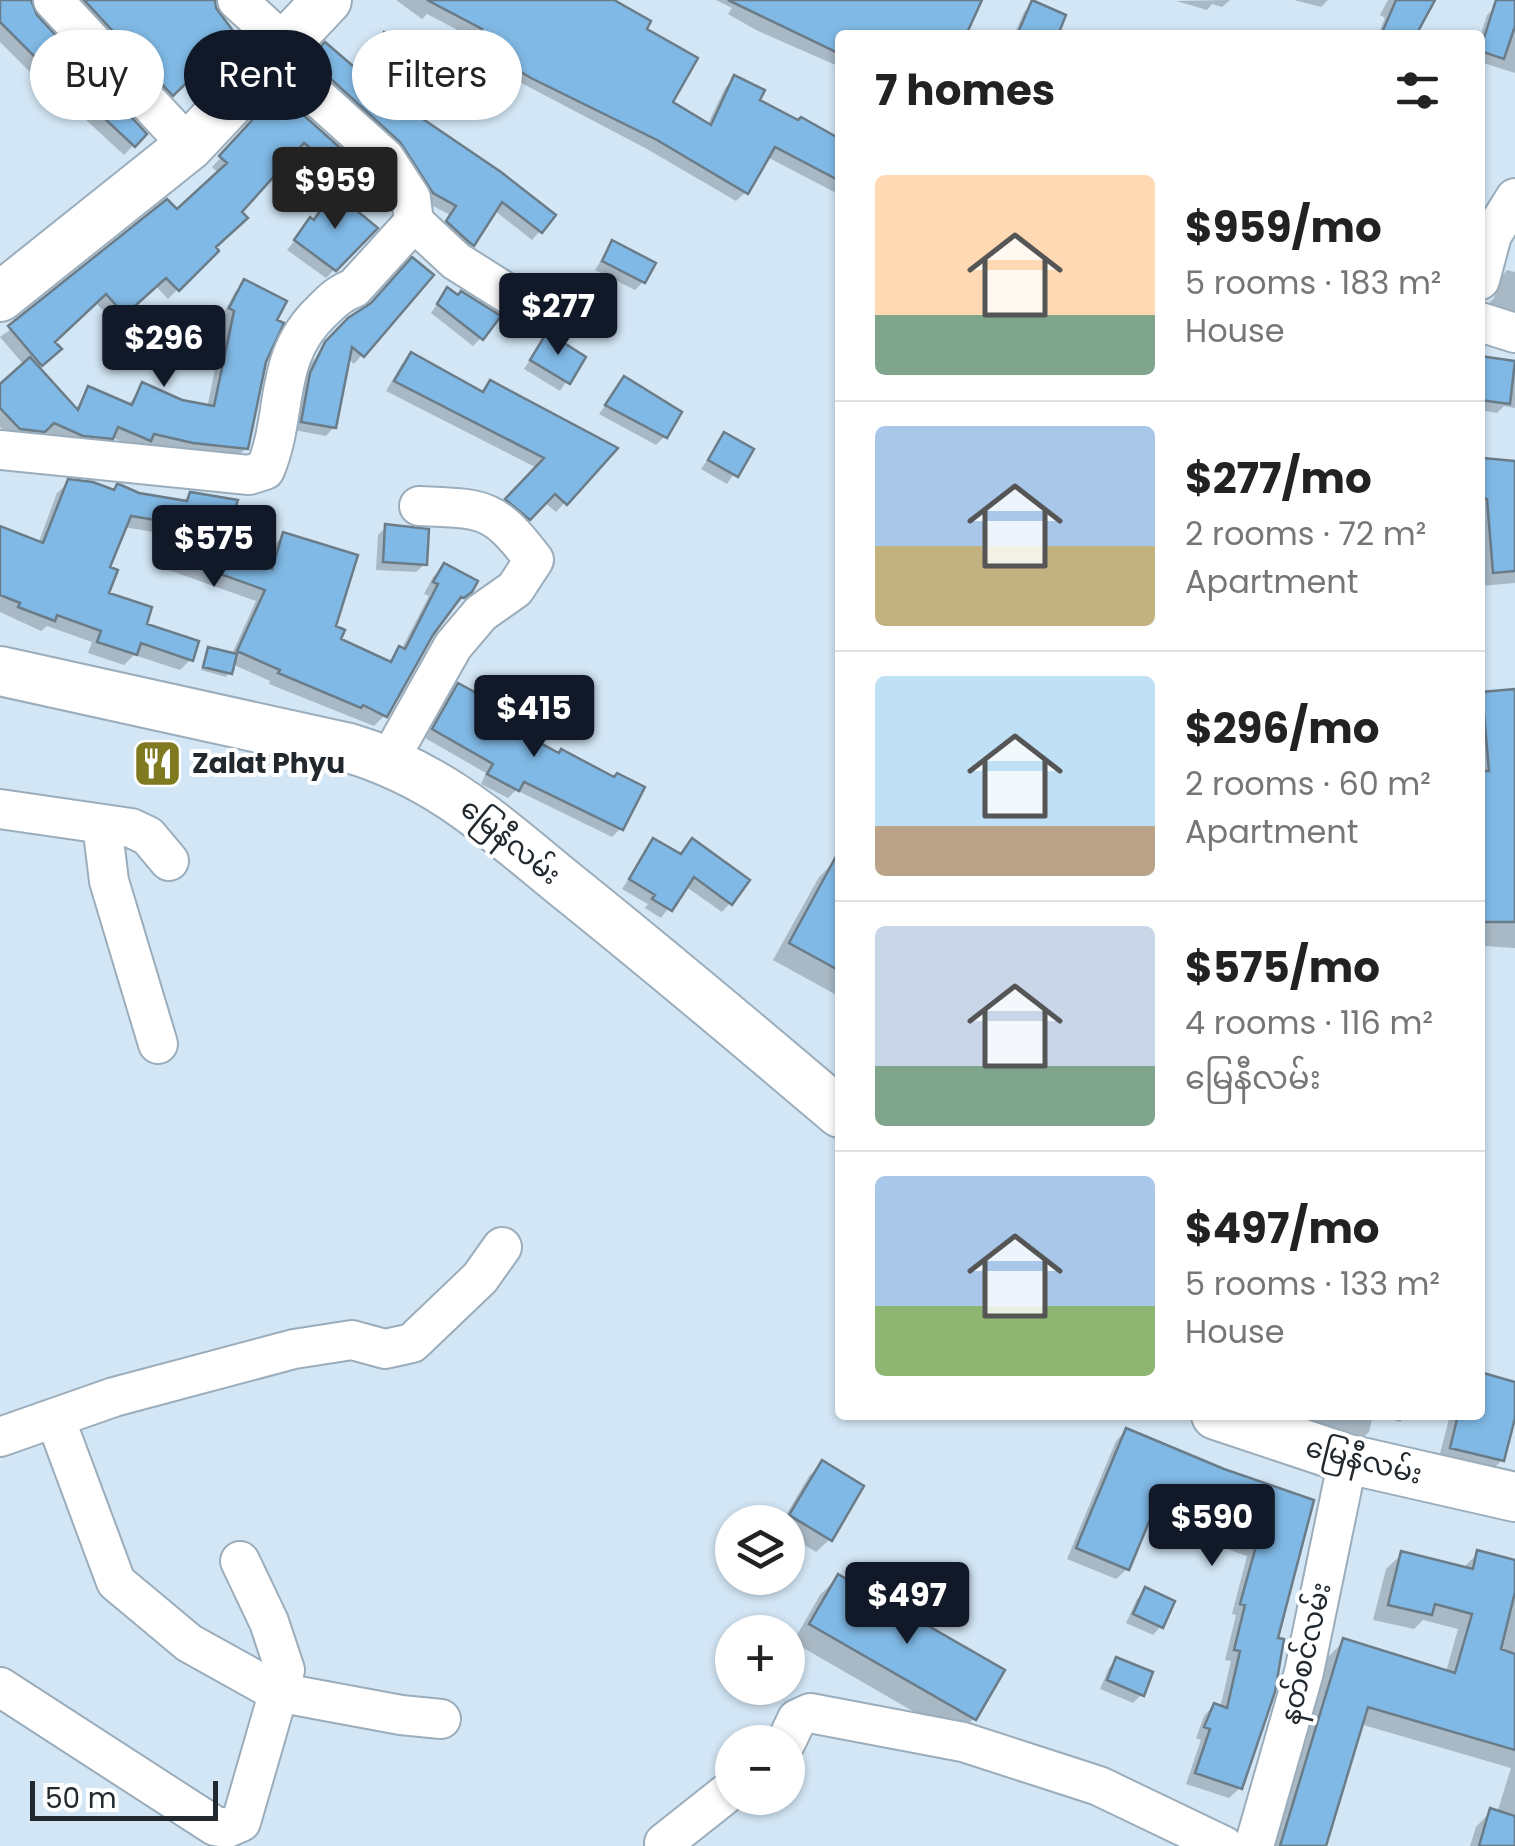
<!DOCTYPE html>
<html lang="en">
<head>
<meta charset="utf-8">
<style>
  :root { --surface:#fff; --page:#f2f2f2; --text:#222; --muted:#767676; --line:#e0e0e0; --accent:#111827 }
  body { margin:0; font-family:Poppins,"Noto Sans Myanmar",sans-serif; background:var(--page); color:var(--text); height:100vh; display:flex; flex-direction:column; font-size:38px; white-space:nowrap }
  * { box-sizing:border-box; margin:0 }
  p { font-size:32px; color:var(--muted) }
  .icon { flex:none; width:55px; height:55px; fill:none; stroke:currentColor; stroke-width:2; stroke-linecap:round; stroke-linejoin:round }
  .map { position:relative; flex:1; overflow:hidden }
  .drawer { position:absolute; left:835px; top:30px; width:650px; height:1390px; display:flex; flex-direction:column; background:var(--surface); border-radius:10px; box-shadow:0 2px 8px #0004 }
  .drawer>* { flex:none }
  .guide { position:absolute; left:30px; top:30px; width:655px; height:90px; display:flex; gap:20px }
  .buttons { position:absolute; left:715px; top:1505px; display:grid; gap:20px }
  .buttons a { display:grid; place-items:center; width:90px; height:90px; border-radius:50%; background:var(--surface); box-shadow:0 2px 8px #0004; font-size:50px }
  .scale { position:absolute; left:30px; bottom:25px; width:188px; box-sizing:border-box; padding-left:10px; border:5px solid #21282e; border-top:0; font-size:28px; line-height:35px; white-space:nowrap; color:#21282e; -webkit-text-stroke:8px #fff; paint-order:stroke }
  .price { position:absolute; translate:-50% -85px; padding:0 22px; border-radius:10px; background:var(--accent); color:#fff; font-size:32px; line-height:65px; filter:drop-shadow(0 2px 5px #0008) }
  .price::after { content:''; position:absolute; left:50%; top:60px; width:30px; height:22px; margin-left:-15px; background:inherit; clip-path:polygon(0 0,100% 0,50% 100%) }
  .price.on { background:#222; color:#fff }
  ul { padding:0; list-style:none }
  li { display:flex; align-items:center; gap:30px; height:250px; padding:0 40px }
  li+li { border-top:2px solid var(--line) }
  li span { display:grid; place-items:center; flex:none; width:280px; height:200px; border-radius:10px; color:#555 }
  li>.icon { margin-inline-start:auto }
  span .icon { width:120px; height:120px; fill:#fffc; stroke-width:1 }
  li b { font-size:42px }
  h2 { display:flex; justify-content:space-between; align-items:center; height:120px; padding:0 40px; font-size:42px }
  .pill { padding:0 35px; border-radius:45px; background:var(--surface); box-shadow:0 2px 8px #0004; font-size:35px; line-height:90px }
  .pill.on { background:var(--accent); color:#fff }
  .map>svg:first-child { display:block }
</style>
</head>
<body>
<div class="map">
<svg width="1515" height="1846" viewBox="0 0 1515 1846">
  <rect width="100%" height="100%" fill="#d3e6f5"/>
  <path fill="#0003" d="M 0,0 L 29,0 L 34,17 L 144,134 L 124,155 L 73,108 L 66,115 L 37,85 L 40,82 L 0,42 Z
    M 65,0 L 213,0 L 214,9 L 237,40 L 203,72 L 199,68 L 162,104 Z
    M 396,0 L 608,0 L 644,30 L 670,103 L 707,126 L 725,88 L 735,78 L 757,101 L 840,145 L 840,195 L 767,157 L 746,192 L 736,201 L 647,149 L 466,54 L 475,39 L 427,14 L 422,19 Z
    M 716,0 L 980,0 L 963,35 L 840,35 L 840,67 L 756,30 L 728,14 L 732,8 Z
    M 1230,0 L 1222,7 L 1212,4 L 1207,10 L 1176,1 Z
    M 1294,0 L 1328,0 L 1321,7 Z
    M 1388,0 L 1432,0 L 1413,35 L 1378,35 L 1385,18 L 1380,15 Z
    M 1032,3 L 1055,35 L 1014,35 L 1024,12 Z
    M 1496,7 L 1515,16 L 1515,73 L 1480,62 L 1480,37 L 1487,15 Z
    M 384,36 L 417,118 L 540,231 L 532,240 L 494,210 L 464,252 L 440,231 L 450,215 L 424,201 L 302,69 L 325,45 L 358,73 Z
    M 269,105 L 368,188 L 358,198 L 333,183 L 293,152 L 239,212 L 212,248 L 216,251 L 168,299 L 155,285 L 114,322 L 95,302 L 52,342 L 49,358 L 37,369 L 75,410 L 89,389 L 128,406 L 142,385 L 181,402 L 207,408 L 225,321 L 221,318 L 235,292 L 245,282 L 273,321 L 246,448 L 236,458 L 182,452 L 146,444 L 140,450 L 111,437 L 100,447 L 73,445 L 43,432 L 33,441 L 10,438 L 0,427 L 0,388 L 24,365 L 0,337 L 177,212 L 219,174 L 212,167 Z
    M 333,194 L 374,229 L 326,278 L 287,250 Z
    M 612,243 L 643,282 L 635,290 L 595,270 Z
    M 1507,270 L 1515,272 L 1515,315 L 1486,307 L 1494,298 L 1499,279 Z
    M 430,276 L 354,364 L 347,358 L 334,427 L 326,436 L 294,430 L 308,368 L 330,338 Z
    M 555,280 L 551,326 L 543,333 L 583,357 L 560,391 L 524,369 L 546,336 L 526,323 Z
    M 447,290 L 481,338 L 473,346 L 431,313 Z
    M 411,355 L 480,393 L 490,383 L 614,449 L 556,512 L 544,502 L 519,528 L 497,510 L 537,468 L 386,391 L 402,364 Z
    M 1480,359 L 1515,363 L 1515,408 L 1504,406 L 1497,413 L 1480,410 Z
    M 624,379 L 665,436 L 656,445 L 599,414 Z
    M 725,435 L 750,450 L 727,484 L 701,469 Z
    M 1484,461 L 1515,464 L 1515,583 L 1480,586 L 1480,465 Z
    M 69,482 L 183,503 L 191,494 L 218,554 L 266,569 L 273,546 L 284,535 L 338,640 L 387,663 L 401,650 L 429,596 L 424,594 L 433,577 L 444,566 L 470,590 L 431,634 L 385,715 L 374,726 L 269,684 L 270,681 L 232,664 L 226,677 L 201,670 L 209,650 L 231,656 L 256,601 L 160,567 L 171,535 L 124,527 L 106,568 L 106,594 L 191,659 L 180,670 L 134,655 L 124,665 L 88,653 L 92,642 L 47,626 L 41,631 L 0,612 L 0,535 L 38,544 L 57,493 Z
    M 386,527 L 425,564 L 416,572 L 376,570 L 378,535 Z
    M 458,686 L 621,828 L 612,837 L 516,790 L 508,798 L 481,784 L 486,773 L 425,738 L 450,695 Z
    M 1515,691 L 1515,948 L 1484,946 L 1484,935 L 1480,935 L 1480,697 L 1483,694 Z
    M 654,841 L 679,856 L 692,841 L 730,903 L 722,912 L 685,886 L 661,918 L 645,908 L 648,904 L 622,889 Z
    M 836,860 L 840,862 L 840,997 L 773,960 L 819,877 Z
    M 1480,1375 L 1515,1384 L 1515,1408 L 1502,1460 L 1488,1474 L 1438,1461 L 1450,1415 L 1480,1415 Z
    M 1293,1415 L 1373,1415 L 1369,1432 L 1360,1440 Z
    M 1380,1415 L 1407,1415 L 1400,1422 Z
    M 1126,1430 L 1223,1471 L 1311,1501 L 1240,1788 L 1229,1798 L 1186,1784 L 1201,1740 L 1196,1738 L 1204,1716 L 1214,1705 L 1220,1708 L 1231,1661 L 1225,1660 L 1236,1615 L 1232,1614 L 1247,1556 L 1147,1521 L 1127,1569 L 1116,1579 L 1067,1559 L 1116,1441 Z
    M 823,1463 L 830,1539 L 816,1552 L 788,1535 L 788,1522 L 782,1522 L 809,1476 Z
    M 1478,1553 L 1515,1562 L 1515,1846 L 1470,1846 L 1476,1827 L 1491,1811 L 1497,1813 L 1511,1768 L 1360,1724 L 1323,1846 L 1271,1846 L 1328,1657 L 1344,1641 L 1446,1672 L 1458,1629 L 1423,1620 L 1414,1629 L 1373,1620 L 1386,1569 L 1402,1554 L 1462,1569 Z
    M 838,1577 L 974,1718 L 956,1736 L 793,1642 L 820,1595 Z
    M 1146,1590 L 1161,1626 L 1153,1635 L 1126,1623 L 1137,1599 Z
    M 1117,1660 L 1142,1694 L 1133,1703 L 1100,1689 L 1109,1668 Z"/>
  <path fill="#80b9e5" stroke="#6b7c89" stroke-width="2.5" d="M 0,0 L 31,0 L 37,15 L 147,134 L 135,147 L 85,100 L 78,107 L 45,73 L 48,70 L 0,22 Z
    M 84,0 L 215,0 L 216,8 L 240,40 L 214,64 L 210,60 L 173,96 Z
    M 427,0 L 614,0 L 651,21 L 647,29 L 698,58 L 673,102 L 711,125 L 734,75 L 765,90 L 760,100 L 798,120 L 801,117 L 840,139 L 840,181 L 775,147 L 748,194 L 657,140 L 531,78 L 474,44 L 482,29 Z
    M 728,0 L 982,0 L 966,35 L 840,35 L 840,54 Z
    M 1032,0 L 1066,15 L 1058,35 L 1017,35 Z
    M 1396,0 L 1435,0 L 1416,35 L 1381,35 Z
    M 1496,0 L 1515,0 L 1515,26 L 1504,59 L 1480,51 Z
    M 384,32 L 448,71 L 420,117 L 501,172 L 556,215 L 542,233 L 502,202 L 474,246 L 470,243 L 446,221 L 456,206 L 433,193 L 400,142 L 309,59 L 325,42 L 360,72 Z
    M 278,92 L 368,173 L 375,184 L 370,190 L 343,174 L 304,143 L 242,212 L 248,218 L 216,247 L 219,251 L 179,291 L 166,278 L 125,315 L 106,294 L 55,342 L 62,349 L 42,366 L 8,326 L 167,199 L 177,209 L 227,163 L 219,156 Z
    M 333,191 L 378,228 L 336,271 L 294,240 L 310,217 L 314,220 Z
    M 612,240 L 656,263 L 645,283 L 602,261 Z
    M 412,257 L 434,275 L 364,357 L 352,347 L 336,428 L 301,422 L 310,373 L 325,342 L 348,318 L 371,303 Z
    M 554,277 L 576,293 L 553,327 L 533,314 Z
    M 244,279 L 287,301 L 277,320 L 284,323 L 266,362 L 248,449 L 193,443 L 154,434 L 151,441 L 118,427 L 113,439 L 83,436 L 54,423 L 45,432 L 20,429 L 0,408 L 0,384 L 30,357 L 78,410 L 88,386 L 132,405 L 142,382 L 182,400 L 214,406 L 234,311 L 229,308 Z
    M 447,287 L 458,295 L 461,291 L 501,316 L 483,340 L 437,304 Z
    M 547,332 L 586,357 L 570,384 L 530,360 Z
    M 411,352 L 483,392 L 490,380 L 618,448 L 567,505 L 555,494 L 530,520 L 505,499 L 544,458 L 394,381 Z
    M 1480,356 L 1515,361 L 1510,404 L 1480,400 Z
    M 624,376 L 682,412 L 667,438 L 605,405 Z
    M 724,432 L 754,449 L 738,477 L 708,460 Z
    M 1483,458 L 1515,461 L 1515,571 L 1493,573 L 1487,499 L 1480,498 Z
    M 68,479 L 93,482 L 114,490 L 117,484 L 121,485 L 139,493 L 187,501 L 190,492 L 238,500 L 221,552 L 272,569 L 283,532 L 358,555 L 336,626 L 345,630 L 341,639 L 391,662 L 399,646 L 405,649 L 438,584 L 433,582 L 444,563 L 478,581 L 472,592 L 464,598 L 461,597 L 433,635 L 387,717 L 363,705 L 361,708 L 278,673 L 280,670 L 237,651 L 265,590 L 170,556 L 180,524 L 131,516 L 110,567 L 118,570 L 109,593 L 152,607 L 147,624 L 199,641 L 193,661 L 141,643 L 137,655 L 97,642 L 101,631 L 57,615 L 55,621 L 18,607 L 20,603 L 0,595 L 0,526 L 43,543 Z
    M 385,524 L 429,529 L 427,565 L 383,562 Z
    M 208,647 L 237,654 L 232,674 L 203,667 Z
    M 458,683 L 515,714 L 508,726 L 559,753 L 561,749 L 614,777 L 617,773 L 645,787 L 623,830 L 524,782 L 519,791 L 487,774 L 493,764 L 432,729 Z
    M 1515,689 L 1515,922 L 1480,922 L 1480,771 L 1489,771 L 1482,692 Z
    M 653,838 L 681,854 L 692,838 L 750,880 L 732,905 L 694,877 L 672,911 L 652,899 L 655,895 L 629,879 Z
    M 840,849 L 840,971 L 789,943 Z
    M 1480,1372 L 1515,1382 L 1515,1418 L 1504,1461 L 1450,1448 L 1458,1415 L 1480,1415 Z
    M 1126,1428 L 1224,1469 L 1314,1500 L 1278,1638 L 1284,1639 L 1275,1692 L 1242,1789 L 1195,1773 L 1210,1729 L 1204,1727 L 1214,1703 L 1227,1708 L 1240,1651 L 1234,1650 L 1245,1605 L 1240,1604 L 1256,1546 L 1154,1510 L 1129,1570 L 1076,1548 Z
    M 822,1460 L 864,1486 L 832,1541 L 789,1515 Z
    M 1477,1550 L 1515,1560 L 1515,1592 L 1501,1649 L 1515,1654 L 1515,1750 L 1368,1707 L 1326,1846 L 1280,1846 L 1343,1638 L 1455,1673 L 1472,1614 L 1435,1604 L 1432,1615 L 1388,1605 L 1401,1551 L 1473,1569 Z
    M 838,1574 L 1005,1670 L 976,1720 L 809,1624 Z
    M 1145,1587 L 1175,1601 L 1163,1628 L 1133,1614 Z
    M 1116,1657 L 1153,1672 L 1144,1696 L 1107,1680 Z
    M 1490,1808 L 1515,1816 L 1515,1846 L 1479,1846 Z"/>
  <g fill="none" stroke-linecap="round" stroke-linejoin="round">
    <defs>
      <path id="minor" d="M 53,0 L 189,146
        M 237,0 L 286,45
        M 274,58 L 385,158 L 411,198 L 414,222 L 456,261 L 516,299
        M 1480,280 L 1492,235 L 1515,198
        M 1480,322 L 1515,333
        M 0,450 L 249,475 L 265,470 C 289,413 272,358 322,311 C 332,301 340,293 354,288 L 414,222
        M 389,760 L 453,646 L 481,613 L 515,589 L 534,560 C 493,506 484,509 419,506
        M 0,809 L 131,828 L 148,836 L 169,861
        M 102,824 L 109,881 L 158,1044
        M 55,1418 L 116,1582 L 189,1643 L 277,1692 L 401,1715 L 441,1719
        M 0,1437 L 114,1397 L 294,1349 L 352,1340 L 385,1349 L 412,1343 L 480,1278 L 502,1247
        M 0,1687 L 215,1826 L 227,1828 L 241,1822 L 285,1670 L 269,1622 L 240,1561
        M 786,1742 L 797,1719 L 810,1713 L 963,1742 L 1099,1786 L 1224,1846
        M 664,1843 L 732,1789
        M 1254,1846 L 1304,1672 L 1348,1459"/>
      <path id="major" d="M 0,297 L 189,146 L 327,0
        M 0,671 L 349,748 C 444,776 502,834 577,894 C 666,966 753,1039 840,1113
        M 1216,1415 L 1348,1459 L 1515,1497"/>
    </defs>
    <use href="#minor" stroke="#9badbb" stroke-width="42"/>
    <use href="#major" stroke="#9badbb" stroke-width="52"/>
    <use href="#minor" stroke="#fff" stroke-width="38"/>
    <use href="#major" stroke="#fff" stroke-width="48"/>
  </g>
  <defs>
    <symbol id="restaurant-square" viewBox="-11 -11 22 22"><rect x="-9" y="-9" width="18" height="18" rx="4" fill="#7f791f" stroke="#fff"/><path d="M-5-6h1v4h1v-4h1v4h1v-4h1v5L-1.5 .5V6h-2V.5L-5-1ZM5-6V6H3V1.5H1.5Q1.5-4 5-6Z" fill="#fff"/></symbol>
  </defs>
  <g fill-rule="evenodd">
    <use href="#restaurant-square" x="130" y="736" width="55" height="55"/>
  </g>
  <g text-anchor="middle" stroke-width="8" stroke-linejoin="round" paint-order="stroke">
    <g font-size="28" font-weight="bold" fill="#21282e" stroke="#fff" text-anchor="start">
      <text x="192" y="773">Zalat Phyu</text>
    </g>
    <g font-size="28" fill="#21282e" stroke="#fff">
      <text transform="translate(511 841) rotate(39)" y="10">မြေနီလမ်း</text>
      <text transform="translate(1364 1460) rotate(14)" y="10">မြေနီလမ်း</text>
      <text transform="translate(1305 1653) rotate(-77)" y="10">နတ်စင်လမ်း</text>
    </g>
  </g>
</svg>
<div class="buttons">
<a><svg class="icon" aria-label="layers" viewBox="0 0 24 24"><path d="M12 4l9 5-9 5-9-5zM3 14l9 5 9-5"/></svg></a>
<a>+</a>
<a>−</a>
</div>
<div class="scale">50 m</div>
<b class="price on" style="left:335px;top:232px">$959</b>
<b class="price" style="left:558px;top:358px">$277</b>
<b class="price" style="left:164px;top:390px">$296</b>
<b class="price" style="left:214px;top:590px">$575</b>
<b class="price" style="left:534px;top:760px">$415</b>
<b class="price" style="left:1212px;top:1569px">$590</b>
<b class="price" style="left:907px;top:1647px">$497</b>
<div class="guide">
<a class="pill">Buy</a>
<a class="pill on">Rent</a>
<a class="pill">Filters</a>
</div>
<section class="drawer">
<h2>7 homes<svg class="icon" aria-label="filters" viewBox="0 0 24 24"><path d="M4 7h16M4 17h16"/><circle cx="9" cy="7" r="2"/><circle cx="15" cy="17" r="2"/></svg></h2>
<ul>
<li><span style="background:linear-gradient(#ffd9b3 70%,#7fa58c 0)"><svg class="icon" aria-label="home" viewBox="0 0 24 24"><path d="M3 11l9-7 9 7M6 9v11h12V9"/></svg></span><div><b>$959/mo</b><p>5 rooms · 183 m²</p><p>House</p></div></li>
<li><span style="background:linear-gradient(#a9c7e8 60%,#c2b280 0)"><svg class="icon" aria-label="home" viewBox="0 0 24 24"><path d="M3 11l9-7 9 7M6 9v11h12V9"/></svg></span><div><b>$277/mo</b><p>2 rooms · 72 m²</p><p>Apartment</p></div></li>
<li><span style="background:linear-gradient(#bfe0f5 75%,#b9a48a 0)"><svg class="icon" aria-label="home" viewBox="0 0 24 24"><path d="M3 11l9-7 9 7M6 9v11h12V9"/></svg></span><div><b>$296/mo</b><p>2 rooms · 60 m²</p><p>Apartment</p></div></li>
<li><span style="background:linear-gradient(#c9d6e8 70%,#7fa58c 0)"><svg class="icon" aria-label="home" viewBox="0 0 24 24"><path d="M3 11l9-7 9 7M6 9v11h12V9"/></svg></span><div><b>$575/mo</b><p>4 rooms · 116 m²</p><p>မြေနီလမ်း</p></div></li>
<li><span style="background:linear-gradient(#a9c7e8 65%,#8fb573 0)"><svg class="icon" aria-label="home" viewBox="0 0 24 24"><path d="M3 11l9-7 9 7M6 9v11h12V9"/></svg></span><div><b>$497/mo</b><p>5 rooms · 133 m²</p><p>House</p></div></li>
</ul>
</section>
</div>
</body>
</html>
